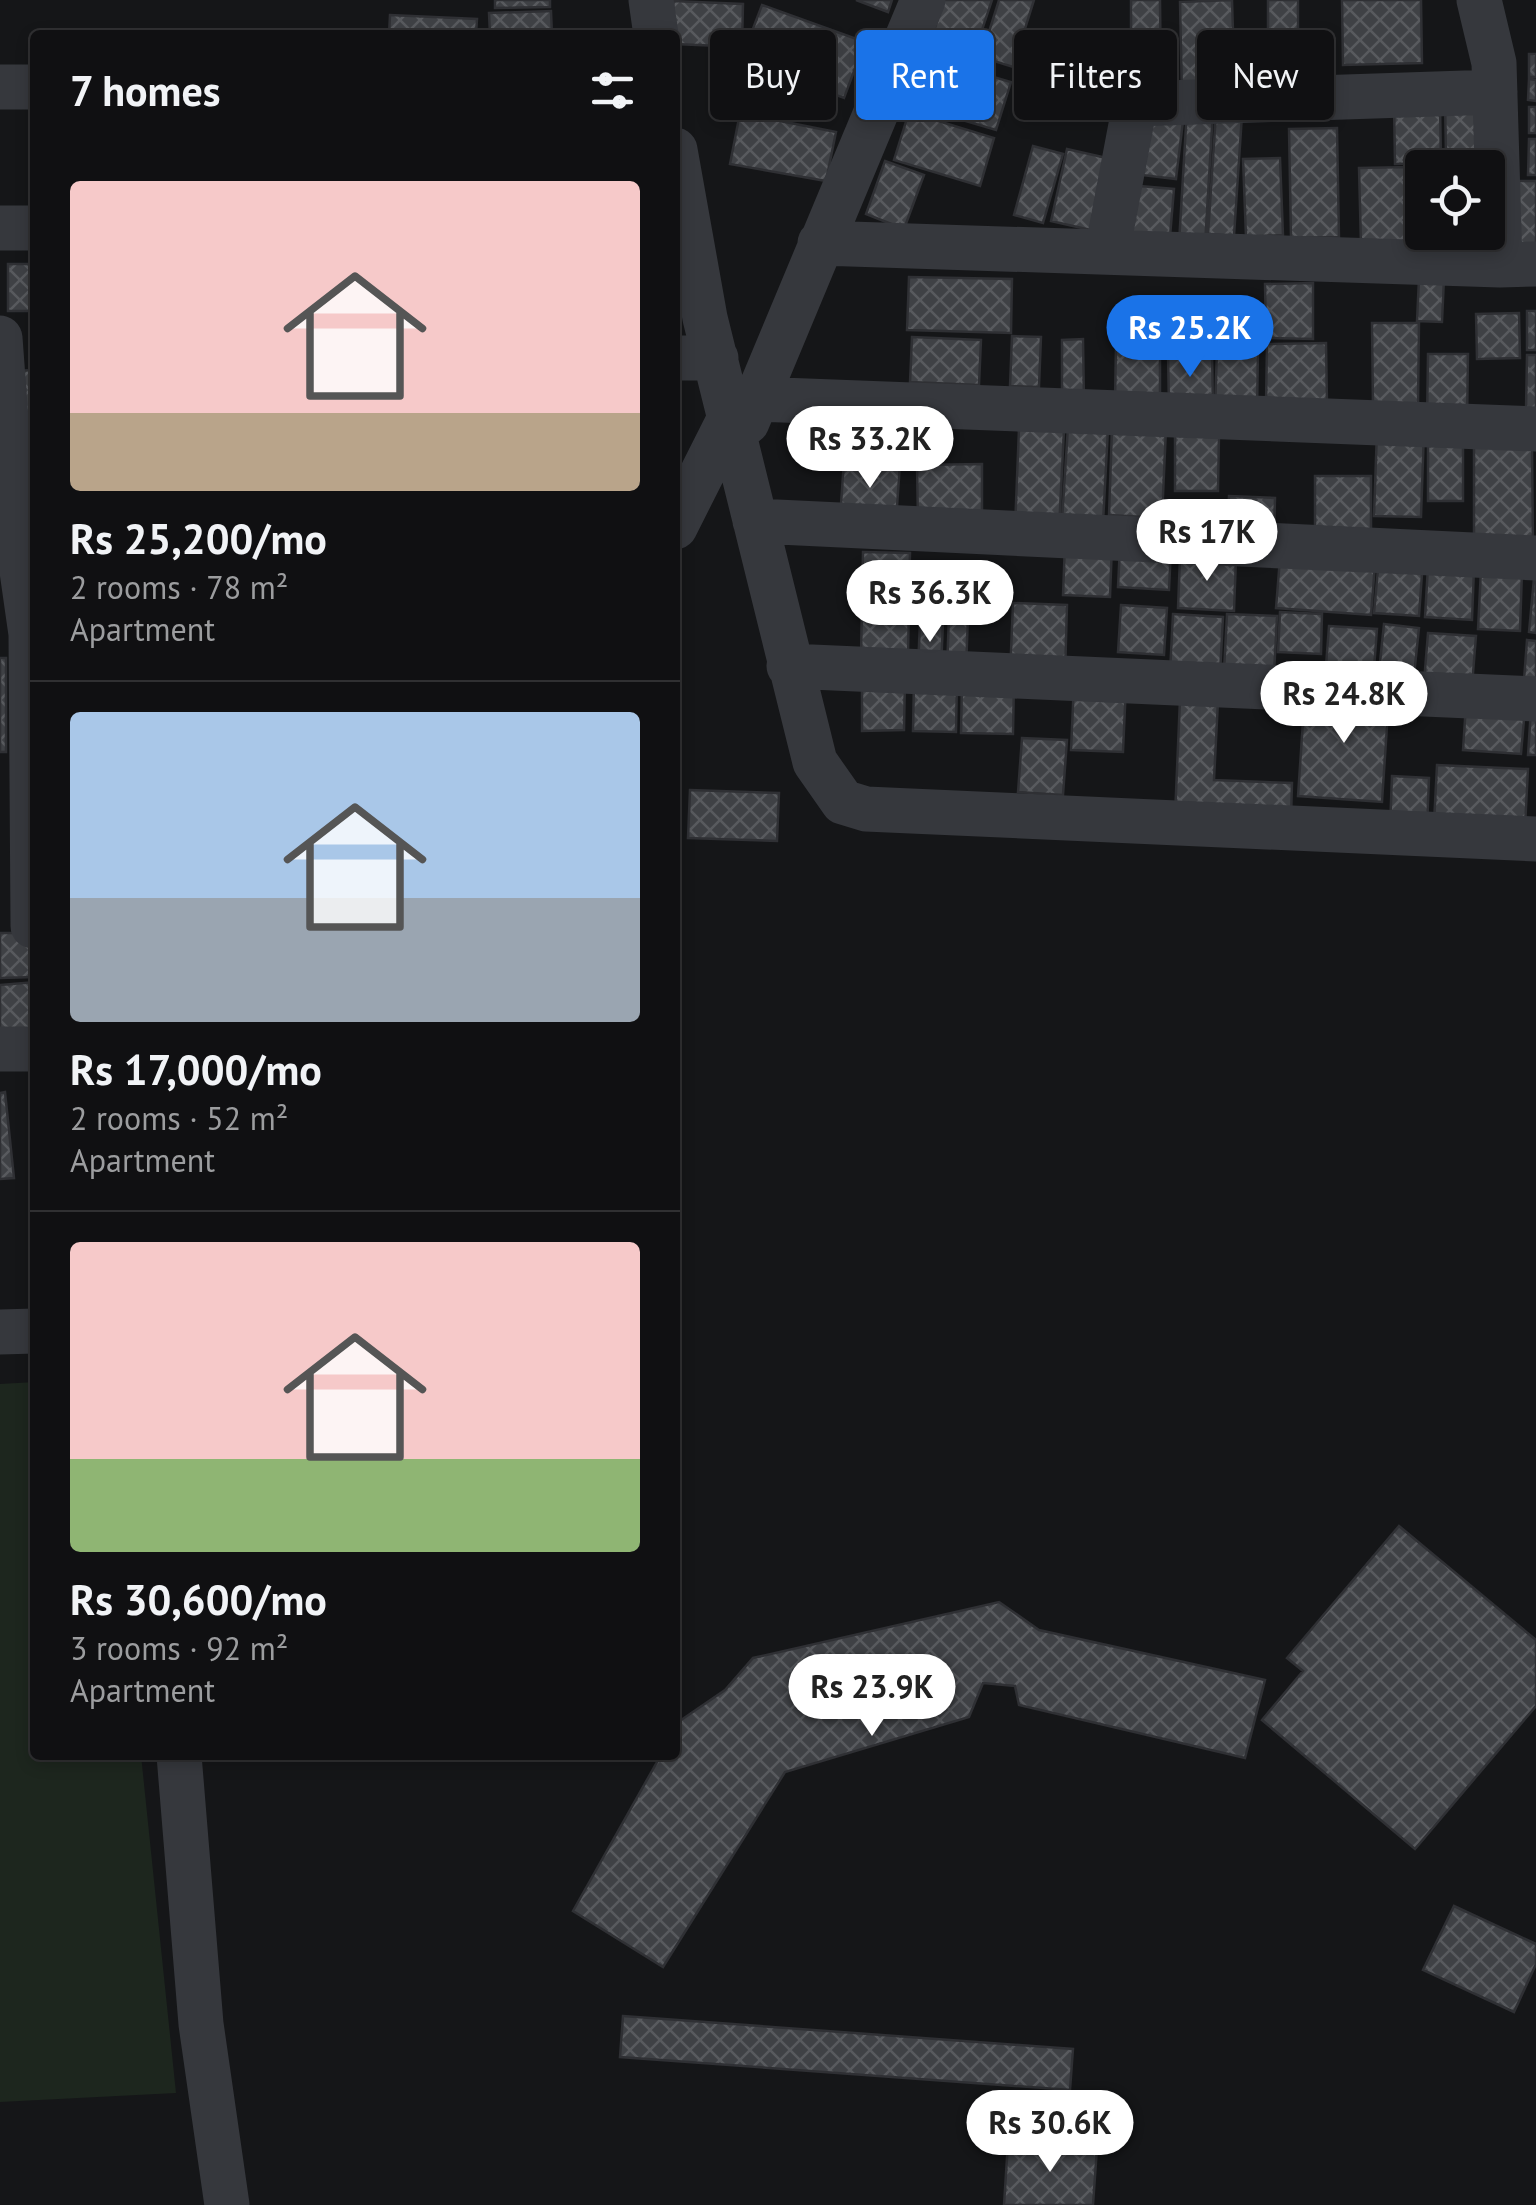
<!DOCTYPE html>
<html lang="en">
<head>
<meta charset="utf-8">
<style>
  :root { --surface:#101012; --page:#19191b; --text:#f1f3f6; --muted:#9c9d9f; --line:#303032; --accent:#1a73e8 }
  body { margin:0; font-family:"PT Sans",sans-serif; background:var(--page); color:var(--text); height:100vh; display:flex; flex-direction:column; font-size:38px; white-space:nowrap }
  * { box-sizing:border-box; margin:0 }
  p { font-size:32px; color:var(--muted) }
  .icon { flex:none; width:55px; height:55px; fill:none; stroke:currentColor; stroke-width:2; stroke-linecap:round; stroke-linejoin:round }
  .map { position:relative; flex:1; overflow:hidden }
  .sheet { position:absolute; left:30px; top:30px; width:650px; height:1730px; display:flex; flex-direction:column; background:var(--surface); border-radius:10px; box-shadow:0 5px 15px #0003,0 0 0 2px var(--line) }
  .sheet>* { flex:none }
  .guide { position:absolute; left:710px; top:30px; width:675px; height:90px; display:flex; gap:20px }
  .buttons { position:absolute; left:1405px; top:150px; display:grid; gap:20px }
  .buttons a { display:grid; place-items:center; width:100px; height:100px; border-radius:10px; background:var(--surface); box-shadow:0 5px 15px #0003,0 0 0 2px var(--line); font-size:50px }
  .price { position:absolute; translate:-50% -85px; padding:0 22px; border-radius:35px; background:#fff; color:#222; font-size:32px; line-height:65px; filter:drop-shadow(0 2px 5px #0008) }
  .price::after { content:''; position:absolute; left:50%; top:60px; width:30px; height:22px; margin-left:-15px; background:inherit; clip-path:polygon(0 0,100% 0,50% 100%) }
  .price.active { background:var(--accent); color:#fff }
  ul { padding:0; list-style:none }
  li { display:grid; align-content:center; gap:20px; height:530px; padding:0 40px }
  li+li { border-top:2px solid var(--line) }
  li span { display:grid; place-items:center; height:310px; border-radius:10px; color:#555 }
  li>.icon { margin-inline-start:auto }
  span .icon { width:180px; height:180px; fill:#fffc; stroke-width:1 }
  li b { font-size:42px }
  h2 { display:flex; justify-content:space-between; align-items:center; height:120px; padding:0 40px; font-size:42px }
  .pill { padding:0 35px; border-radius:10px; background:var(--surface); box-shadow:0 5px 15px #0003,0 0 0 2px var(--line); font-size:35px; line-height:90px }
  .pill.active { background:var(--accent); color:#fff }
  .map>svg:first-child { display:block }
</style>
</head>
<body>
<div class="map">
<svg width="1536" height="2205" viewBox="0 0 1536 2205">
  <defs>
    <pattern id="building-cross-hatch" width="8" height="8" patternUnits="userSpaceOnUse" patternTransform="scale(2.5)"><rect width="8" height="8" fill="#3f4145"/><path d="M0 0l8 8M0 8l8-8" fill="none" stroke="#585a5e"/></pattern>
  </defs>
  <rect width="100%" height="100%" fill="#151618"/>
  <path fill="#1d261e" d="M 35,1382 L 35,1755 L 141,1755 L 176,2093 L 0,2102 L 0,1384 Z"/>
  <path fill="url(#building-cross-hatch)" stroke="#2f3034" stroke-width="2.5" d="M 495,0 L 550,0 L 550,7 L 495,8 Z
    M 856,0 L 892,0 L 888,12 Z
    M 944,0 L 992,0 L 973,57 L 930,43 Z
    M 999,0 L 1034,0 L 1013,67 L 981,57 Z
    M 1131,0 L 1160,0 L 1161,84 L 1131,84 Z
    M 1232,0 L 1235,94 L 1182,98 L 1180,2 Z
    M 1268,0 L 1298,0 L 1298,61 L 1268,61 Z
    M 1342,0 L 1421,0 L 1422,63 L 1343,65 Z
    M 673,1 L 743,4 L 742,47 L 675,44 Z
    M 762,5 L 865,42 L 844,98 L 741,60 Z
    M 551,11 L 552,35 L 490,35 L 489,13 Z
    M 390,15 L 477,19 L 476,35 L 389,35 Z
    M 1529,54 L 1536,54 L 1536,77 L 1529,77 Z
    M 925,57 L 1011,82 L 996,130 L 911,105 Z
    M 1529,79 L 1536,80 L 1536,101 L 1528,100 Z
    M 1490,98 L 1492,155 L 1446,156 L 1445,100 Z
    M 1394,103 L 1440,103 L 1441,163 L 1395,164 Z
    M 1529,107 L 1536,107 L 1536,133 L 1529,133 Z
    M 1141,108 L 1184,113 L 1176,179 L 1133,174 Z
    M 1187,109 L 1213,111 L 1205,245 L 1179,243 Z
    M 909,112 L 994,138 L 980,186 L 894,160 Z
    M 740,113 L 836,132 L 826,181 L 730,164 Z
    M 1216,113 L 1242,115 L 1234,236 L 1208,234 Z
    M 1337,128 L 1339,237 L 1291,238 L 1289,129 Z
    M 1529,139 L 1536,139 L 1536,175 L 1528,175 Z
    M 1033,146 L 1063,154 L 1043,223 L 1014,215 Z
    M 1067,149 L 1111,159 L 1095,231 L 1051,221 Z
    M 1280,158 L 1283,235 L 1246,237 L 1243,159 Z
    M 885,161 L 924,175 L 904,229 L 866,214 Z
    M 1412,167 L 1414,244 L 1361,246 L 1359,168 Z
    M 1518,181 L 1536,181 L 1536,246 L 1518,246 Z
    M 1128,185 L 1174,189 L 1170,237 L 1124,234 Z
    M 1435,232 L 1475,232 L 1476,245 L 1435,246 Z
    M 8,264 L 35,264 L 35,311 L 8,311 Z
    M 909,277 L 1012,279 L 1011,333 L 907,330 Z
    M 1419,278 L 1444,278 L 1442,322 L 1417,321 Z
    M 1313,283 L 1313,339 L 1266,338 L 1265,284 Z
    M 1527,311 L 1536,311 L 1536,350 L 1527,350 Z
    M 1519,313 L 1520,358 L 1477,359 L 1476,314 Z
    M 1372,323 L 1419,323 L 1418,407 L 1373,408 Z
    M 1012,336 L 1041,337 L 1039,387 L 1010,386 Z
    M 912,337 L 981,340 L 979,385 L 910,382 Z
    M 1083,339 L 1084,401 L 1062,402 L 1062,340 Z
    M 1326,343 L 1327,403 L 1266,403 L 1267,344 Z
    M 1116,344 L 1160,344 L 1160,402 L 1115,402 Z
    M 1217,348 L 1258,349 L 1257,413 L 1215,412 Z
    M 1212,351 L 1213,409 L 1169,410 L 1168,352 Z
    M 1428,354 L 1468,354 L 1467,425 L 1427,423 Z
    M 1527,355 L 1536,355 L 1536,409 L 1526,409 Z
    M 35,370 L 35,427 L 14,428 L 12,371 Z
    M 675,375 L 681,375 L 677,437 L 675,436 Z
    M 1068,426 L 1108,429 L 1103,523 L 1062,521 Z
    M 1112,427 L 1166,429 L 1162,518 L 1109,515 Z
    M 1019,428 L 1064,430 L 1059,530 L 1015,528 Z
    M 1377,430 L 1424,431 L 1421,517 L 1374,516 Z
    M 1175,435 L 1219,435 L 1218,491 L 1175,491 Z
    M 1428,436 L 1463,436 L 1463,501 L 1428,501 Z
    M 1474,446 L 1532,446 L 1533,547 L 1474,546 Z
    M 844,461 L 900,464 L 896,521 L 840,518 Z
    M 982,464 L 982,523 L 918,523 L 917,465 Z
    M 1315,476 L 1371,476 L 1371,530 L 1315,530 Z
    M 1229,496 L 1275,498 L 1274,541 L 1227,539 Z
    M 1065,543 L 1112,545 L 1110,597 L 1063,595 Z
    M 1120,546 L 1171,548 L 1169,590 L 1118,587 Z
    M 863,552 L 910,553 L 908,656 L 861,656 Z
    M 1180,557 L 1236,559 L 1234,611 L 1178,608 Z
    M 1280,558 L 1375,564 L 1371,615 L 1276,608 Z
    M 1379,558 L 1423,560 L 1419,616 L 1374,613 Z
    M 1428,566 L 1474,569 L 1472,620 L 1425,617 Z
    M 1481,569 L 1522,571 L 1520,631 L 1478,629 Z
    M 1534,578 L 1536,578 L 1536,633 L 1529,632 Z
    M 1013,603 L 1067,605 L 1065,676 L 1010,675 Z
    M 1121,605 L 1167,608 L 1164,655 L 1118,652 Z
    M 1280,612 L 1322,614 L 1321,654 L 1278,652 Z
    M 949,614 L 968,615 L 966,670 L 947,670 Z
    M 1173,614 L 1223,617 L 1220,675 L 1170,672 Z
    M 1227,614 L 1277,616 L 1274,674 L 1224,671 Z
    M 920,621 L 943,622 L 941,669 L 918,668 Z
    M 1384,624 L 1419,628 L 1413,685 L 1378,681 Z
    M 1329,626 L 1377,629 L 1373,682 L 1325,679 Z
    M 1428,633 L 1476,636 L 1472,686 L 1424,682 Z
    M 1527,640 L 1536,641 L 1536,694 L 1523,693 Z
    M 0,658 L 6,658 L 6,752 L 0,752 Z
    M 862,678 L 905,679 L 904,730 L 862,731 Z
    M 914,679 L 957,680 L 956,732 L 913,731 Z
    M 962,681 L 1014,682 L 1013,734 L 961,733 Z
    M 1074,683 L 1126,685 L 1123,752 L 1071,750 Z
    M 1305,691 L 1389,696 L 1382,802 L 1298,796 Z
    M 1180,699 L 1218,701 L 1214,780 L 1292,783 L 1291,820 L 1175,816 Z
    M 1466,704 L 1525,708 L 1521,754 L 1463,750 Z
    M 1531,709 L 1536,709 L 1536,755 L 1528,755 Z
    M 1022,738 L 1067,740 L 1063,795 L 1018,792 Z
    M 1437,765 L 1528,769 L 1525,827 L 1434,823 Z
    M 1392,776 L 1429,778 L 1427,829 L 1390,827 Z
    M 690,790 L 779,793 L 777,841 L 688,838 Z
    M 0,933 L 35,933 L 35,977 L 0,978 Z
    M 35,982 L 35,1031 L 0,1033 L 0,985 Z
    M 5,1092 L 14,1178 L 0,1179 L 0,1093 Z
    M 1399,1526 L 1536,1640 L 1536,1706 L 1415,1849 L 1262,1720 L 1303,1671 L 1287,1658 Z
    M 999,1602 L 1039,1630 L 1265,1680 L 1245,1758 L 1019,1705 L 1015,1686 L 983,1683 L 969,1717 L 785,1772 L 663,1967 L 573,1911 L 661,1755 L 675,1755 L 675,1731 L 681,1720 L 725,1690 L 753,1658 Z
    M 1454,1906 L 1536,1944 L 1536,1964 L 1514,2012 L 1423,1970 Z
    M 623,2016 L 1073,2049 L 1070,2090 L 620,2057 Z
    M 1008,2142 L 1097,2148 L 1093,2205 L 1004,2205 Z"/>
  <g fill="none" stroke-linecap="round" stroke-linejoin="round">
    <path stroke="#36383d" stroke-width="45" d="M 651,0 L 656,35
      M 1479,0 L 1494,63 L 1500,265
      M 0,87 L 35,87
      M 675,150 L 705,318 L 815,762 L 843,802 L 866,809 L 1536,839
      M 0,228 L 35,228
      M 820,243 L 1500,265 L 1536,264
      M 1107,252 L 1135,104 L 1495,92
      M 0,338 L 12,501 L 31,634 L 33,926
      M 675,358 L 716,358
      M 756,399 L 1536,429
      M 747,422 L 923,0
      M 755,521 L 1536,558
      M 675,527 L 730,418
      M 789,666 L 1536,699
      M 0,1049 L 35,1049
      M 0,1332 L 35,1331
      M 179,1755 L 201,2024 L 227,2205"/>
  </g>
</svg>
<div class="buttons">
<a><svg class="icon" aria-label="locate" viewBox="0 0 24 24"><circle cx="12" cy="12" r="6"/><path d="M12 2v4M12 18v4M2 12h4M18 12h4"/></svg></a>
</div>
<b class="price active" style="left:1190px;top:380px">Rs 25.2K</b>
<b class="price" style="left:870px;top:491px">Rs 33.2K</b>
<b class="price" style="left:1207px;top:584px">Rs 17K</b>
<b class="price" style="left:930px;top:645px">Rs 36.3K</b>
<b class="price" style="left:1344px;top:746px">Rs 24.8K</b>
<b class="price" style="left:872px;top:1739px">Rs 23.9K</b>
<b class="price" style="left:1050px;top:2175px">Rs 30.6K</b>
<div class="guide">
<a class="pill">Buy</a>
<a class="pill active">Rent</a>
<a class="pill">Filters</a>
<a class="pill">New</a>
</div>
<section class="sheet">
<h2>7 homes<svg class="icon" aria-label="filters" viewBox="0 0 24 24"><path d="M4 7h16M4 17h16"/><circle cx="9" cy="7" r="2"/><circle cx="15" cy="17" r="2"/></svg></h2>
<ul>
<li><span style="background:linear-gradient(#f6c9c9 75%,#b9a48a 0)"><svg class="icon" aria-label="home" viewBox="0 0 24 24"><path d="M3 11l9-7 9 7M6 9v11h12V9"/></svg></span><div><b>Rs 25,200/mo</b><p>2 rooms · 78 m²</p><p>Apartment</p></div></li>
<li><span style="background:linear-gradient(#a9c7e8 60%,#9aa5b1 0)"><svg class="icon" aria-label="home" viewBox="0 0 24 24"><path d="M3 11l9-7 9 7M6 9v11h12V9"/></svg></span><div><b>Rs 17,000/mo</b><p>2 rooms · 52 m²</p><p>Apartment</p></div></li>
<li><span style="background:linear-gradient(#f6c9c9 70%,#8fb573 0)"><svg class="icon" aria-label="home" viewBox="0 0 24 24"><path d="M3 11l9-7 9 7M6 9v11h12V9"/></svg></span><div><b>Rs 30,600/mo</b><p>3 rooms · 92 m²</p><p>Apartment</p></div></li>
</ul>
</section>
</div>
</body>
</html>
